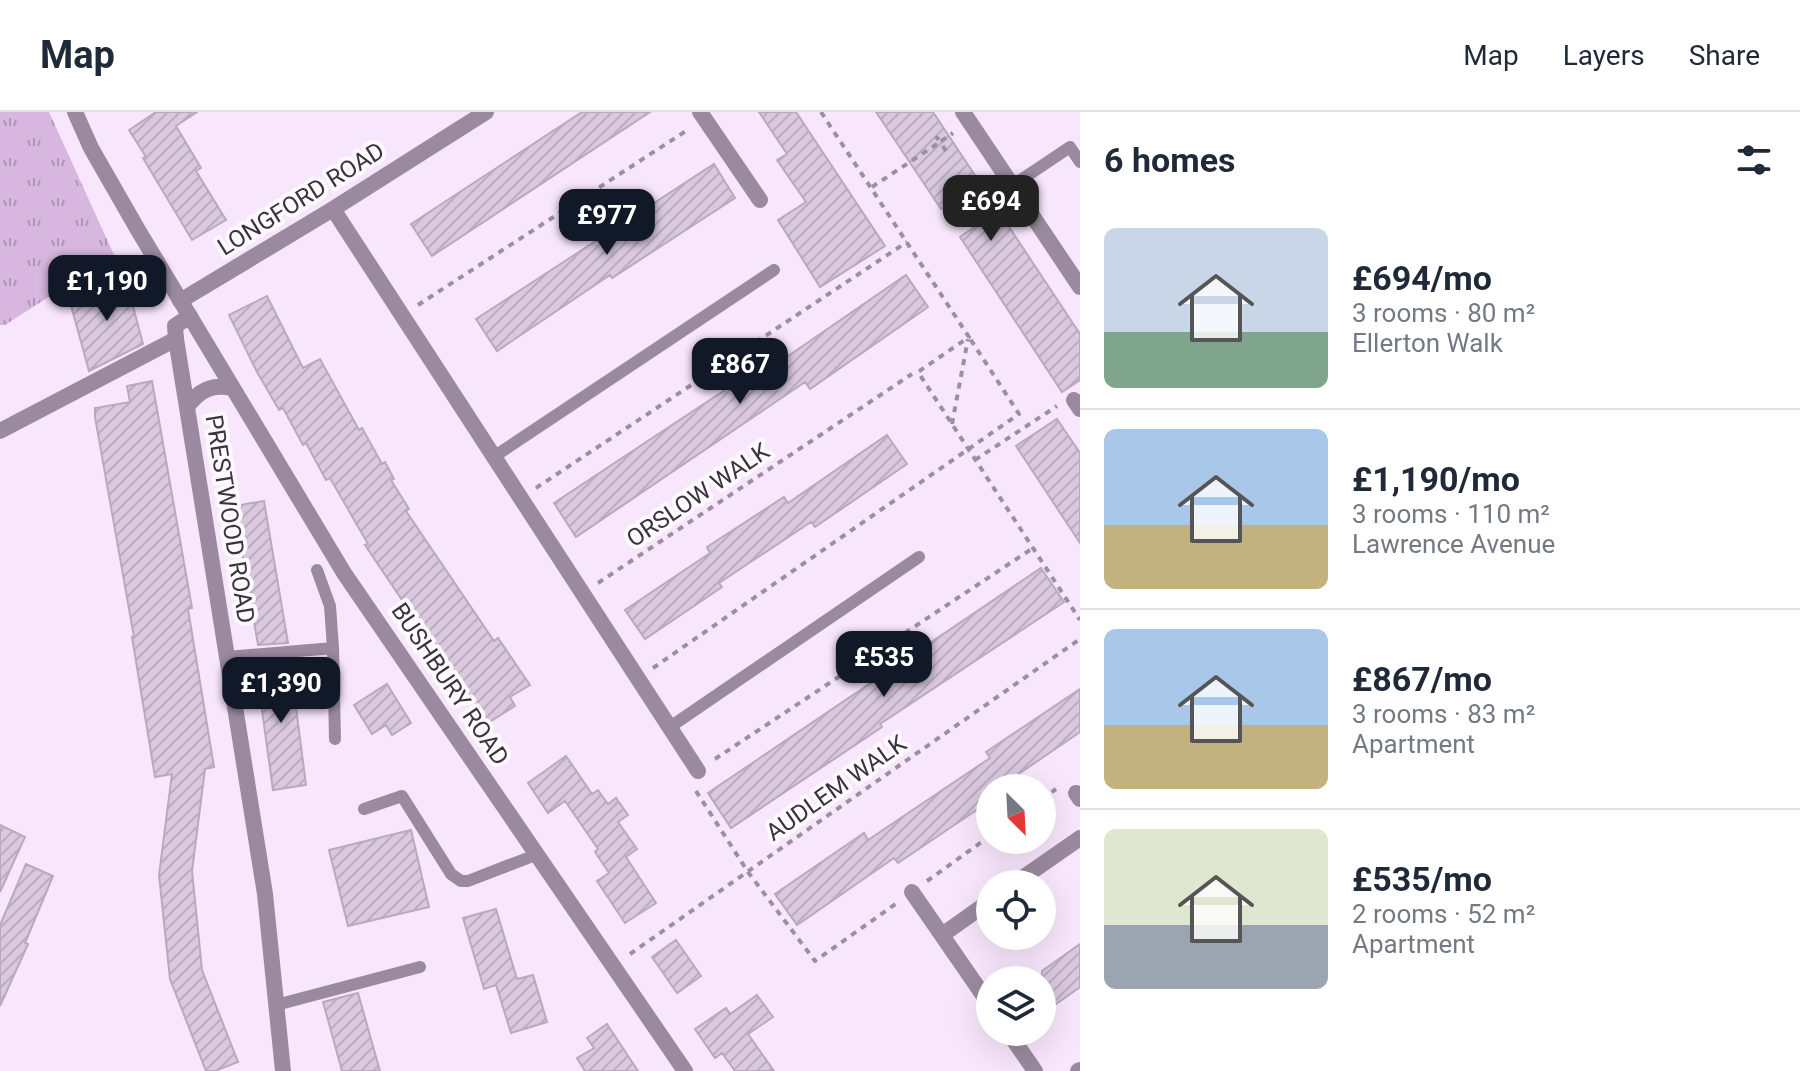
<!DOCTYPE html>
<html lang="en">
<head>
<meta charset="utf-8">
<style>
  :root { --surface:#fff; --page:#f2f2f3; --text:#1f2937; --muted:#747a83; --line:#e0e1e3; --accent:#111827 }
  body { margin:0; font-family:Roboto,sans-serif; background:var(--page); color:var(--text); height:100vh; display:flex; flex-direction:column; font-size:30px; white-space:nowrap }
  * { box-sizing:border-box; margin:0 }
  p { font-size:26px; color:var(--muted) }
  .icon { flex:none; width:44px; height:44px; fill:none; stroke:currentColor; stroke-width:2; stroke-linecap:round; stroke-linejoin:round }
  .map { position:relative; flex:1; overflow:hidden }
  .drawer { display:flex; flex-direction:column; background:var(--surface); width:720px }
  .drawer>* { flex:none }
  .needle { width:52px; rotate:156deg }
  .buttons { position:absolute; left:976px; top:662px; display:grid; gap:16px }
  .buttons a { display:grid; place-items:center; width:80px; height:80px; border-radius:50%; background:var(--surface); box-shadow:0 8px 32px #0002; font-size:40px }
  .price { position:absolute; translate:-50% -68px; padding:0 18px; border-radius:16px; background:var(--accent); color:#fff; font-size:26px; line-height:52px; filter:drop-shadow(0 2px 4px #0008) }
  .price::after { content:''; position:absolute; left:50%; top:48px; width:24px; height:18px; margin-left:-12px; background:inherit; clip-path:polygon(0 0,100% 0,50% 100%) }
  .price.current { background:#222; color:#fff }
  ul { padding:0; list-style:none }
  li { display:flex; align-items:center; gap:24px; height:200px; padding:0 24px }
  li+li { border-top:2px solid var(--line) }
  li span { display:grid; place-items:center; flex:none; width:224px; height:160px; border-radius:12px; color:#555 }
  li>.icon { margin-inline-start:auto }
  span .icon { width:96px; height:96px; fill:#fffc; stroke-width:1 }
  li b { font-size:34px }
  h2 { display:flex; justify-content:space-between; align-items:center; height:96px; padding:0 24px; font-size:34px }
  header { display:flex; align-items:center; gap:48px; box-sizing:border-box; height:112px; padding:0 40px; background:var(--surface); border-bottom:2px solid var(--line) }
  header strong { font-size:38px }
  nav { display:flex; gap:44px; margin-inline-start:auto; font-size:28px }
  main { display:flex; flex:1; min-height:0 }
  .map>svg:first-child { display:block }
</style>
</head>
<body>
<header>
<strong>Map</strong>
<nav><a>Map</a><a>Layers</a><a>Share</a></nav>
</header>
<main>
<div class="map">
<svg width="1080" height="959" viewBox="0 0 1080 959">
  <defs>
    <pattern id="grass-tufts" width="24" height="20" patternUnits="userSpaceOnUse" patternTransform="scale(2)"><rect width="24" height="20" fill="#d7b6df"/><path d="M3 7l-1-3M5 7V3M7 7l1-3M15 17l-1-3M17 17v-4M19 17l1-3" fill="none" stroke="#af95b6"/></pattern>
    <pattern id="building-hatch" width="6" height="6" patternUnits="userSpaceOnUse" patternTransform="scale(2)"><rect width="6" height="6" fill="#d9c8de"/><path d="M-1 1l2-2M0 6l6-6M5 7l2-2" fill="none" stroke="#bbacbf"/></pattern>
  </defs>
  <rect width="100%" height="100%" fill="#f8e6fd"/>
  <path fill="url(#grass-tufts)" d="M 0,0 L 49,0 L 114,143 L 5,213 L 0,213 Z"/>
  <path fill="url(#building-hatch)" stroke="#baa9be" stroke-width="2" d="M 156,0 L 197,0 L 176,14 L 201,56 L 196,59 L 226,108 L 192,128 L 143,46 L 146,45 L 129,18 Z
    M 582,0 L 650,0 L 432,144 L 411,112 Z
    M 759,0 L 796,0 L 885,134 L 820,175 L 778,108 L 806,90 L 777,48 L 787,42 Z
    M 876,0 L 933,0 L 1080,222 L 1080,268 L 1062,280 L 960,125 L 980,111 L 962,84 L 941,97 Z
    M 714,52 L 735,86 L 612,166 L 610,163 L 497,239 L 476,207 Z
    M 906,163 L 928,195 L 810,277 L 805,270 L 576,425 L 554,391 L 775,245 L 778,251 Z
    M 125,164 L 143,232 L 89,259 L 70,190 L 97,183 L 95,172 Z
    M 267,184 L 303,256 L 320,247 L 359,318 L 362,316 L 382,352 L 385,350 L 394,367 L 391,368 L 409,397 L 406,399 L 494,529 L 498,526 L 530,573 L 510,585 L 515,594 L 488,611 L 432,526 L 429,528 L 365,433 L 368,432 L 330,366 L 326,368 L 306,331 L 303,333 L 283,296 L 279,298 L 257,260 L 229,203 Z
    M 152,269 L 192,496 L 188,497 L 214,655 L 205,657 L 192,759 L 202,858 L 238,950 L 215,959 L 206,959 L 170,867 L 159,763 L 172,662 L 155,665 L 132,525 L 134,525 L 95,305 L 95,296 L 130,290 L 127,274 Z
    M 1057,307 L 1080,341 L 1080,431 L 1016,334 Z
    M 887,323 L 907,352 L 815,415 L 811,410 L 719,471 L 722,475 L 645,527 L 625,498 L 710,441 L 707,435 L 784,385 L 788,391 Z
    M 264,389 L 288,531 L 258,533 L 234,394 Z
    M 1041,456 L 1064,490 L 880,612 L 882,615 L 731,716 L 708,681 Z
    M 290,549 L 306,673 L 273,678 L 257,562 L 263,562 L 261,551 Z
    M 387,572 L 411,611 L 392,623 L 386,613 L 372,622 L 354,593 Z
    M 1080,577 L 1080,620 L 998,676 L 990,676 L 990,689 L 898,751 L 894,746 L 797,813 L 775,782 L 864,721 L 868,728 L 990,646 L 986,640 Z
    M 566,644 L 592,682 L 598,678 L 608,692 L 616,686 L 628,703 L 618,710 L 637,737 L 626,745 L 656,791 L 625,811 L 597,769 L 609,761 L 595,740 L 598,737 L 565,689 L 548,701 L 528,671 Z
    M 0,713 L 25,725 L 0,780 Z
    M 411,718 L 429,795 L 348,814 L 329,738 Z
    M 26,752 L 53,764 L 25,831 L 28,832 L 0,894 L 0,813 Z
    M 496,797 L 517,867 L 533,863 L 547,910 L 511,921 L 496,873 L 484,877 L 463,806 Z
    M 676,828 L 701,864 L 677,881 L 652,845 Z
    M 1080,832 L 1080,875 L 1042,902 L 1042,859 Z
    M 358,881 L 380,959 L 342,959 L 323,890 Z
    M 757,883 L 773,905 L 748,922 L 774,959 L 735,959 L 722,941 L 715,946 L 695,917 L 726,896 L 730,902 Z
    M 607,912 L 638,959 L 585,959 L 577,946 L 594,936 L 587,926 Z"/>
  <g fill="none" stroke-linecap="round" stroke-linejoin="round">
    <path stroke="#9c8f9f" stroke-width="4" stroke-dasharray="6 6" stroke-linecap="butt" d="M 821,0 L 969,225 L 918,260 L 1080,508
      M 946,39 L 940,30 L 953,21
      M 872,75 L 940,30 L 936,24
      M 418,193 L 689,17
      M 952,312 L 968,227
      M 975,348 L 1057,294
      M 536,376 L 907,130
      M 598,471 L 912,262
      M 653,556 L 1019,302 L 969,225
      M 715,647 L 1033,436
      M 696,679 L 748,760 L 815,849 L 897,791
      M 1042,687 L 1056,677
      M 927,769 L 990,724
      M 630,842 L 1080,527"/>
    <path stroke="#9b8a9f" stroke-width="12" d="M 1012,74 L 1070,35 L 1080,50
      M 495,344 L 774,158
      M 317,458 L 330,494 L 333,536
      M 227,545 L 333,536 L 335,627
      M 670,615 L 919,445
      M 364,697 L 402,684 L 451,762 L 461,769 L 468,769 L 538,742
      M 276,893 L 420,855"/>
    <path stroke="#9b8a9f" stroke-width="16" d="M 700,0 L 760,88
      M 963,0 L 1080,175
      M 333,97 L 698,659
      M 180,189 L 333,97 L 486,0
      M 1074,288 L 1080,297
      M 0,319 L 176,227
      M 1076,681 L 1080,687
      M 1014,772 L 1080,726
      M 912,780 L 990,893
      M 942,823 L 990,789
      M 1008,920 L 1035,959
      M 1078,959 L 1080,958"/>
    <path stroke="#9b8a9f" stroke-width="16" d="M 75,0 L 91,36 L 138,118 L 344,461 L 685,959
      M 190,204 L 175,214 L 176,227 L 265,782 L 283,959
      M 187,295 C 199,278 212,272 232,276"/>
  </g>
  <g text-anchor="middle" stroke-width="8" stroke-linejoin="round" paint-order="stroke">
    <g font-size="24" fill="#3a333c" stroke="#fdf9fe">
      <text transform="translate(301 87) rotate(-32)" y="8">LONGFORD ROAD</text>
      <text transform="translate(698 383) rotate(-34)" y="8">ORSLOW WALK</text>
      <text transform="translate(230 407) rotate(81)" y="8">PRESTWOOD ROAD</text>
      <text transform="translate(450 572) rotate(56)" y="8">BUSHBURY ROAD</text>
      <text transform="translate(836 676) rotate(-35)" y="8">AUDLEM WALK</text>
    </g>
  </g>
</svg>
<div class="buttons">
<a><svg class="needle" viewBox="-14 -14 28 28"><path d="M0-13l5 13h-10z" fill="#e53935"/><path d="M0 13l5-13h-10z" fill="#747a83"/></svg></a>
<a><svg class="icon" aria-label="locate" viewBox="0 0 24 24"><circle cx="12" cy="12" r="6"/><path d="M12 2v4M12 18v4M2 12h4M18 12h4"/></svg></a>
<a><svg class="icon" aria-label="layers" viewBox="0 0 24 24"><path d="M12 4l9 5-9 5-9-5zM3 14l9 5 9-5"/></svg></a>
</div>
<b class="price current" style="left:991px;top:131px">£694</b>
<b class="price" style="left:607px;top:145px">£977</b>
<b class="price" style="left:107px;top:211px">£1,190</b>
<b class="price" style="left:740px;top:294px">£867</b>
<b class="price" style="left:884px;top:587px">£535</b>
<b class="price" style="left:281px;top:613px">£1,390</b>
</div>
<section class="drawer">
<h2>6 homes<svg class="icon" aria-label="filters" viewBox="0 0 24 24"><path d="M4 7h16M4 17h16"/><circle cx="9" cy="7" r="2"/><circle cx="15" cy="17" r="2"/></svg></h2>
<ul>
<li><span style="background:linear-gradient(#c9d6e8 65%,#7fa58c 0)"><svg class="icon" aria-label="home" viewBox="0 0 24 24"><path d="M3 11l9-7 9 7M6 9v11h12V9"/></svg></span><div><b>£694/mo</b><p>3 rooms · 80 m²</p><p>Ellerton Walk</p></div></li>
<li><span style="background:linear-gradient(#a9c7e8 60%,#c2b280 0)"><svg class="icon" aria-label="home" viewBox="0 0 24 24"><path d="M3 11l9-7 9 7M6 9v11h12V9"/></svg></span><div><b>£1,190/mo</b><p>3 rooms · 110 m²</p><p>Lawrence Avenue</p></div></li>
<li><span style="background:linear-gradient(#a9c7e8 60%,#c2b280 0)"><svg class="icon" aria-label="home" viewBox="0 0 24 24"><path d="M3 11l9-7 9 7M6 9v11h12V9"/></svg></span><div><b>£867/mo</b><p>3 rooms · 83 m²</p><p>Apartment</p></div></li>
<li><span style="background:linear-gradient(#dfe7d0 60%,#9aa5b1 0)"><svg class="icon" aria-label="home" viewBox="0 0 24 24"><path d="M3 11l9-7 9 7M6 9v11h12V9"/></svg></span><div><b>£535/mo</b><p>2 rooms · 52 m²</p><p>Apartment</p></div></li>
</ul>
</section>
</main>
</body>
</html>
